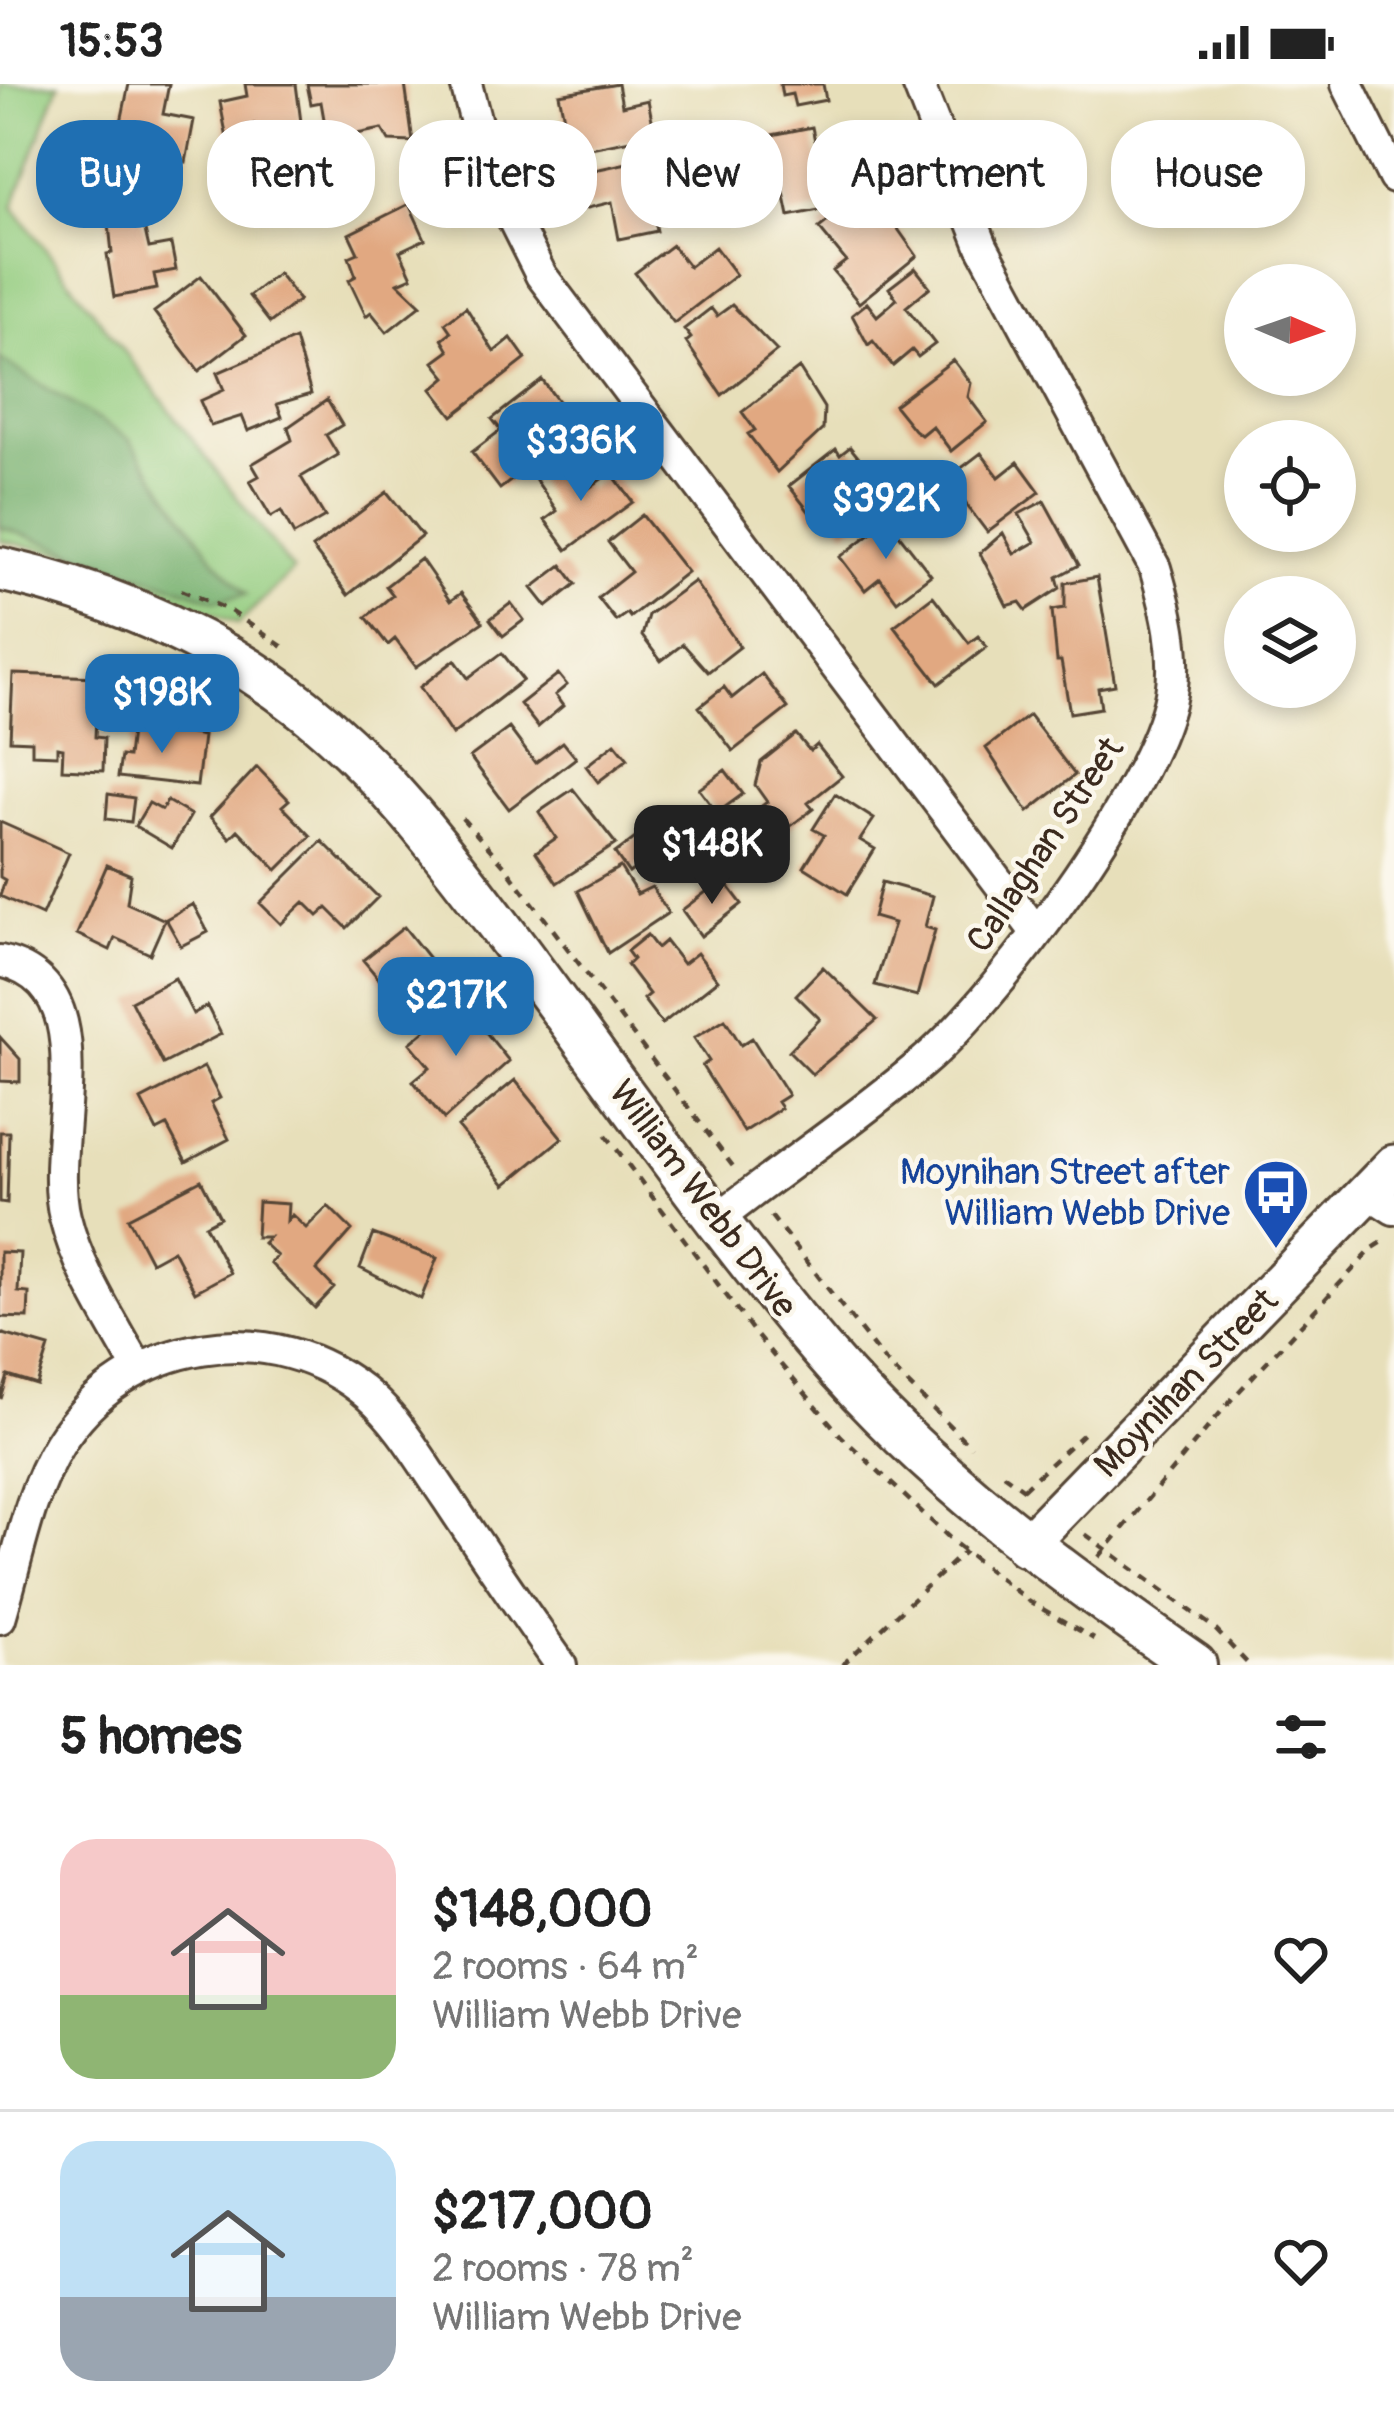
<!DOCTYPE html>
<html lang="en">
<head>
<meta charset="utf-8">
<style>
  :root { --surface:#fff; --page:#f2f2f2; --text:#222; --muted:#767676; --line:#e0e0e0; --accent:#1f6fb2 }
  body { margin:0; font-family:Pangolin,sans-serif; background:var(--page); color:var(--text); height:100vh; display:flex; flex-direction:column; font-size:45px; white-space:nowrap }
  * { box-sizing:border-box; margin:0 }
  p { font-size:39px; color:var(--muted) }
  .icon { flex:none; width:66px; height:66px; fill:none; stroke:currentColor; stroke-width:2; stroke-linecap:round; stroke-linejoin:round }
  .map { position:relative; height:1581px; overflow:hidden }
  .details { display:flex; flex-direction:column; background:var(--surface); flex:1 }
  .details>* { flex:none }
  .banner { position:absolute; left:36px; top:36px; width:1323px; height:108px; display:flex; gap:24px }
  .needle { width:78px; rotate:92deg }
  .fabs { position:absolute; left:1224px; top:180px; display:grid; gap:24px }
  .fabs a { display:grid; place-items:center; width:132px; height:132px; border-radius:50%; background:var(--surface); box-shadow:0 6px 18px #0003; font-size:60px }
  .price { position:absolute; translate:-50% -102px; padding:0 27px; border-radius:24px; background:var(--accent); color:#fff; font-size:39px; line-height:78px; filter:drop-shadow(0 3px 6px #0008) }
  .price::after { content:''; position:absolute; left:50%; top:72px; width:36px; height:27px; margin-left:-18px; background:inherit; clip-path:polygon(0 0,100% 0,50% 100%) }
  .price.active { background:#222; color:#fff }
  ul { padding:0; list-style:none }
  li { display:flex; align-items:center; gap:36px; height:300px; padding:0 60px }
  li+li { border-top:3px solid var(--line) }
  li span { display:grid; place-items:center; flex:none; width:336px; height:240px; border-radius:36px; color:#555 }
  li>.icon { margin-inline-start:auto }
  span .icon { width:144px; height:144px; fill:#fffc; stroke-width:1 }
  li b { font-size:51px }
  h2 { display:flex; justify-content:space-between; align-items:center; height:144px; padding:0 60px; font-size:51px }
  .pill { padding:0 42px; border-radius:48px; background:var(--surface); box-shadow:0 6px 18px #0003; font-size:42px; line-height:108px }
  .pill.active { background:var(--accent); color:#fff }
  .status { display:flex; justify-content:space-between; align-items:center; height:84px; padding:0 60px; background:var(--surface); direction:ltr }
  .status svg { height:33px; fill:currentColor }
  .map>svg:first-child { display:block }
</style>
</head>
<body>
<div class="status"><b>15:53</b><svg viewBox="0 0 49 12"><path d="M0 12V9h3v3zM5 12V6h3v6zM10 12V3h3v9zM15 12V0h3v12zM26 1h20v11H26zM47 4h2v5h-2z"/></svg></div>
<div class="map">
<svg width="1394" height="1581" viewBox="0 0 1394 1581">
  <rect width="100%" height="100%" fill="#fbf7ec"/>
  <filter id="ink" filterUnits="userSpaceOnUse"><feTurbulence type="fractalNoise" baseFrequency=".00833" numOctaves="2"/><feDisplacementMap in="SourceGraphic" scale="24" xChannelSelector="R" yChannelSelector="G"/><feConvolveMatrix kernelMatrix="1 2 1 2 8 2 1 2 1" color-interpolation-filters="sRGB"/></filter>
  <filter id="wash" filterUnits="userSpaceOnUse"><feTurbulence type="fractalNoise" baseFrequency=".004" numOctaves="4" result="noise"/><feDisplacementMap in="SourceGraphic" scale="48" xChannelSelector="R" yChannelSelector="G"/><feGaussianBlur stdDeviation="2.7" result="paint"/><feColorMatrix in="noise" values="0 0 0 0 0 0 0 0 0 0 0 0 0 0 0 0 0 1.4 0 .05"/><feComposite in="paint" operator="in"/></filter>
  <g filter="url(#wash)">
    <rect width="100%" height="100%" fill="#e7dfba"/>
    <path fill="#93cc7f" stroke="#677b4e" stroke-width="3" d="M 0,0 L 59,0 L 13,123 L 293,486 L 238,540 L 94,475 L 0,457 Z"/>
    <path fill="#76b06e" stroke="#586d46" stroke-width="3" d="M 0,275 L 129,355 L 215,476 L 247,510 L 216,516 L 0,443 Z"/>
    <g id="blocks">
      <path fill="#e1a881" d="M 129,0 L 169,0 L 163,30 L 194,36 L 186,78 L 153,72 L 157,51 L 120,43 Z
        M 245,0 L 296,0 L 306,76 L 268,84 L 254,40 L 245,42 L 248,56 L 228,60 L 220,18 L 247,12 Z
        M 307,0 L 405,0 L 413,58 L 389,57 L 382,45 L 352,51 L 354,59 L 329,64 L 321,18 L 311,20 Z
        M 618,0 L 622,22 L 648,16 L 655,51 L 571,68 L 559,10 Z
        M 780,0 L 823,0 L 826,16 L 795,22 L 792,10 L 782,12 Z
        M 812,43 L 829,124 L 789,132 L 772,51 Z
        M 655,73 L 660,96 L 647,99 L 657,147 L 619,155 L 612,118 L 584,125 L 576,90 Z
        M 869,104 L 917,172 L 859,219 L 833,187 L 846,177 L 819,144 Z
        M 138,116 L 149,164 L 171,160 L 176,186 L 154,190 L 157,205 L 114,213 L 107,170 L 112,169 L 107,121 Z
        M 409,120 L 425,155 L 400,167 L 412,193 L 398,199 L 421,221 L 387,248 L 371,228 L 366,232 L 349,196 L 356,192 L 349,173 L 358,169 L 349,150 Z
        M 672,161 L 689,183 L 715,163 L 736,191 L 674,239 L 635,189 Z
        M 915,184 L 930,203 L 906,223 L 935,260 L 918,273 L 912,266 L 893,282 L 873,257 L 868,261 L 852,231 L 867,219 L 877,232 L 897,215 L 889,204 Z
        M 278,189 L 299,216 L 270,239 L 249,212 Z
        M 201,192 L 246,251 L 199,287 L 154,228 Z
        M 732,221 L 777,267 L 722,311 L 686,258 L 691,254 L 684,245 L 711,224 L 717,232 Z
        M 466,223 L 494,268 L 511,254 L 526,275 L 453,332 L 432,305 L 446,293 L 434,278 L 449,267 L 442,255 L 451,248 L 445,239 Z
        M 295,255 L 311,310 L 277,320 L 282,333 L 248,347 L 242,332 L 211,342 L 200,317 L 224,306 L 217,289 Z
        M 953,276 L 971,299 L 968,313 L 987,338 L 951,367 L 932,342 L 921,351 L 914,346 L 894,321 Z
        M 799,284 L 824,324 L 823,345 L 777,388 L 748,350 L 755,346 L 742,328 Z
        M 542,296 L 579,345 L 500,405 L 472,368 L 501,346 L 492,335 Z
        M 327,316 L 342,341 L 326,351 L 338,371 L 301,393 L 325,433 L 294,451 L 281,427 L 271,433 L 250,397 L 259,392 L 252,380 L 292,356 L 288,343 Z
        M 850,363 L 872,390 L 860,399 L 878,422 L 846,447 L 828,424 L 814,434 L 789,402 L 836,365 L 840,371 Z
        M 981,369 L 999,393 L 1018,378 L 1040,408 L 987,448 L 947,395 Z
        M 557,380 L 567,393 L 575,387 L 588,405 L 611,388 L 633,418 L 567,466 L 545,436 L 557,427 L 536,396 Z
        M 387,408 L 422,452 L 348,511 L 312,464 Z
        M 1044,417 L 1079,481 L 1057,493 L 1060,504 L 1026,526 L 1020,518 L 1007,522 L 980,469 L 1003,449 L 1014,470 L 1035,458 L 1019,430 Z
        M 642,431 L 687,488 L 630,533 L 627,529 L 616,537 L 598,514 L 631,488 L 608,458 Z
        M 888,436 L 931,491 L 897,517 L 880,494 L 865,506 L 840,473 Z
        M 421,475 L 450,517 L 461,509 L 483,538 L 416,583 L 395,555 L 388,561 L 366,533 L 393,511 L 386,502 Z
        M 562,481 L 576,500 L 547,523 L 532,504 Z
        M 1097,493 L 1115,601 L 1098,604 L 1101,624 L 1070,629 L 1061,577 L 1057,577 L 1052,526 L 1065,524 L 1065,499 Z
        M 694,497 L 740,563 L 708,588 L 683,560 L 661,577 L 642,552 L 648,531 Z
        M 933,512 L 969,559 L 978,552 L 987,563 L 939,600 L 894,542 Z
        M 511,519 L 524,536 L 503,552 L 490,535 Z
        M 502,569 L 523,596 L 452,651 L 420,603 L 455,576 L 468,594 Z
        M 13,590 L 98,593 L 95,653 L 104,654 L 103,687 L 62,685 L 63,664 L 57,663 L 57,671 L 32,670 L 32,657 L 10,656 Z
        M 558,590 L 567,601 L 555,611 L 563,622 L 538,643 L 520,620 Z
        M 762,590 L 788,624 L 733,667 L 699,623 L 724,603 L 732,614 Z
        M 1029,631 L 1075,691 L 1028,728 L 986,664 Z
        M 132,639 L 203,652 L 197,702 L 118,693 L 121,672 L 128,673 Z
        M 509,644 L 535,679 L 563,658 L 576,674 L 509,725 L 470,673 Z
        M 796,650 L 810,667 L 817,661 L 842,692 L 808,719 L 813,725 L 770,758 L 750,731 L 767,718 L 755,701 L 761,678 Z
        M 615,659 L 628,675 L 598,698 L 586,682 Z
        M 257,683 L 289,716 L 282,722 L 311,752 L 277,786 L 238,746 L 230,754 L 210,733 Z
        M 725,686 L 743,710 L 717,729 L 699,705 Z
        M 573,705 L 616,760 L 557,799 L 536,768 L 556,754 L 539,728 Z
        M 108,710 L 134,714 L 131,738 L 106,735 Z
        M 835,710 L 874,735 L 860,756 L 875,765 L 847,810 L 804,783 L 824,751 L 813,745 Z
        M 167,717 L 191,731 L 172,764 L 135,742 L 149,719 L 162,726 Z
        M 669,729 L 683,748 L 629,789 L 615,769 Z
        M 0,738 L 69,769 L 42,831 L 0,812 L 5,796 L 0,793 Z
        M 322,757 L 378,813 L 347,844 L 327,824 L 318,832 L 304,818 L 281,840 L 260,819 Z
        M 107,781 L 131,791 L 127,819 L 165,836 L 150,870 L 115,854 L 110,866 L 77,850 Z
        M 620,783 L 637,810 L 652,803 L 668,829 L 608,869 L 578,807 Z
        M 723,795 L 742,820 L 701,852 L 682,826 Z
        M 882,798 L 933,812 L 925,843 L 935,846 L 917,912 L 875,901 L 894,839 L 873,833 Z
        M 193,820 L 208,848 L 181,862 L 166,835 Z
        M 404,843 L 451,902 L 406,939 L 390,918 L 395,914 L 363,876 Z
        M 647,851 L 657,864 L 665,857 L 683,880 L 697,869 L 718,896 L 662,940 L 643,915 L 649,910 L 627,881 L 633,875 L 627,867 Z
        M 823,883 L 877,936 L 812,990 L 789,967 L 820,935 L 796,911 Z
        M 175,894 L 193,930 L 207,922 L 221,950 L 163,980 L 131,917 Z
        M 461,917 L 509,977 L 444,1035 L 413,997 L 430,983 L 410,959 Z
        M 725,935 L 741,961 L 752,954 L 788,1011 L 777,1018 L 781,1024 L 744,1048 L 702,982 L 709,977 L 694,954 Z
        M 0,953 L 20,975 L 20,998 L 0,997 Z
        M 204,983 L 220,1014 L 211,1019 L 229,1055 L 186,1078 L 167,1042 L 157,1047 L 141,1016 Z
        M 515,996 L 562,1054 L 505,1101 L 458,1043 Z
        M 0,1048 L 9,1048 L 7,1119 L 0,1118 Z
        M 201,1096 L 220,1133 L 205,1141 L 230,1189 L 195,1208 L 173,1166 L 151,1178 L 128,1134 Z
        M 258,1118 L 288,1120 L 287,1137 L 292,1131 L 306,1144 L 328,1122 L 352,1146 L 317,1186 L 334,1204 L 315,1224 L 270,1179 L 277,1172 L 263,1159 L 269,1153 L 256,1153 Z
        M 373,1150 L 437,1174 L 421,1215 L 360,1184 Z
        M 0,1168 L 20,1169 L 18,1208 L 29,1209 L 28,1234 L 0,1233 Z
        M 0,1249 L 49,1263 L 37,1301 L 8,1292 L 1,1315 Z"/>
    </g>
  </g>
  <g filter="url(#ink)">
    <use href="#blocks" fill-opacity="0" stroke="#554535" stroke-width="3"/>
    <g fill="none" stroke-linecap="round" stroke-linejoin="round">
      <defs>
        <path id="minor" d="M 466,0 L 488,85 L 541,191 L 1036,848
          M 1347,0 L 1394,94
          M 0,877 C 111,902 45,1055 65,1133 C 78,1187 112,1237 138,1285
          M 1369,1109 L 1394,1125
          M 719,1134 C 786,1081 858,1034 923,978 C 997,916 1155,703 1171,610 C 1178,567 1167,525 1155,484 L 982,162 L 918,0
          M 0,1534 C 17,1478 28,1411 59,1360 C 125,1254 273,1228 369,1312 C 401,1340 423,1380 447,1414 C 484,1470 522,1526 561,1581"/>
        <path id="tertiary" d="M 1025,1462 L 1394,1081"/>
        <path id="secondary" d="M 0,485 C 110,510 214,554 303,624 C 390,693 453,781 519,868 C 618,1001 714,1140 821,1266 C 930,1393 1059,1487 1195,1581"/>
      </defs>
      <use href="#minor" stroke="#554535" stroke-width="36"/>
      <use href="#tertiary" stroke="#554535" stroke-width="45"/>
      <use href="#secondary" stroke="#554535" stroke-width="48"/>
      <path stroke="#554535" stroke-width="4.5" stroke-dasharray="9 9" stroke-linecap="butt" d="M 181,506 L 229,526 L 286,565
        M 462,734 L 504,781 L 735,1085
        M 606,1051 L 756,1251 L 841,1352 L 956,1460 L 1027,1516 L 1094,1555
        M 771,1132 L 883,1275 L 971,1363
        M 1003,1390 L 1028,1408
        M 1023,1405 L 1085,1348
        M 1085,1450 L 1213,1543 L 1249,1581
        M 1099,1473 L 1231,1316 L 1373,1164 L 1389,1154
        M 842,1581 L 965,1467"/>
      <use href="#minor" stroke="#fff" stroke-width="30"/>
      <use href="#tertiary" stroke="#fff" stroke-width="39"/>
      <use href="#secondary" stroke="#fff" stroke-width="42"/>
    </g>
  </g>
  <defs>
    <symbol id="bus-pin" viewBox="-11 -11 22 30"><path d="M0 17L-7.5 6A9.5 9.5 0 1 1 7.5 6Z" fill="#1a4fb4" stroke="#fbf7ec"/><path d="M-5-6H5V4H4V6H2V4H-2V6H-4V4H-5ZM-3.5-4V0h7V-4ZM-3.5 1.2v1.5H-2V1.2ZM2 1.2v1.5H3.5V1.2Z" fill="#fff"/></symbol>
  </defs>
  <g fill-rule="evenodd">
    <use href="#bus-pin" x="1238" y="1070" width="76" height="104"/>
  </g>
  <g text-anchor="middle" stroke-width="9" stroke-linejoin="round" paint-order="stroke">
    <g font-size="36" fill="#3b2a1e" stroke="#fbf7ec">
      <text transform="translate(1044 760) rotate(-56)" y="13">Callaghan Street</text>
      <text transform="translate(704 1114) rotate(53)" y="13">William Webb Drive</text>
      <text transform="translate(1185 1298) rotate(-46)" y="13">Moynihan Street</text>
    </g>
    <g font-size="36" fill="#164399" stroke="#fbf7ec" text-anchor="end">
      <text x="1230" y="1100">Moynihan Street after<tspan x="1230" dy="41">William Webb Drive</tspan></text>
    </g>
  </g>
</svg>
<div class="fabs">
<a><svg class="needle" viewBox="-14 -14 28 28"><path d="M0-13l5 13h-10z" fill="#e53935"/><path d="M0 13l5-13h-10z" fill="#767676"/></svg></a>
<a><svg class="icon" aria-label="locate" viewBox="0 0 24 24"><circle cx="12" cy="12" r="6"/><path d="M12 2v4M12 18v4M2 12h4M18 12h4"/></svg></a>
<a><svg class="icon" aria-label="layers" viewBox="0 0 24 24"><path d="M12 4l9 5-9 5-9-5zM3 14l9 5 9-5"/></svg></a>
</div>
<b class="price" style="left:581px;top:420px">$336K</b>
<b class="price" style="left:886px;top:478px">$392K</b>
<b class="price" style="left:162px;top:672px">$198K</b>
<b class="price active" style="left:712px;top:823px">$148K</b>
<b class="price" style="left:456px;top:975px">$217K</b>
<div class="banner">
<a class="pill active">Buy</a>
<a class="pill">Rent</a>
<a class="pill">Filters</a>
<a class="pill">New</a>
<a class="pill">Apartment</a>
<a class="pill">House</a>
</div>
</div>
<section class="details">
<h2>5 homes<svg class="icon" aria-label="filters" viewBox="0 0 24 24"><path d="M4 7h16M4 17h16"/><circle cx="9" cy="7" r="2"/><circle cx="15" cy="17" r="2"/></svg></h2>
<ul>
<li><span style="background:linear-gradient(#f6c9c9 65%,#8fb573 0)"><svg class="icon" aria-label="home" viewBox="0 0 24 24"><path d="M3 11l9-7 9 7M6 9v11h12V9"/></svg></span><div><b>$148,000</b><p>2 rooms · 64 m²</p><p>William Webb Drive</p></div><svg class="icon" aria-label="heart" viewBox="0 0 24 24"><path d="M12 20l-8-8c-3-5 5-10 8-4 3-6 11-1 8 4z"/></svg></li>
<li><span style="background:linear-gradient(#bfe0f5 65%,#9aa5b1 0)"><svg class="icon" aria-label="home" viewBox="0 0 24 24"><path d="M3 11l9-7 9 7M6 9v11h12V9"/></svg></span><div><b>$217,000</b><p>2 rooms · 78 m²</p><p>William Webb Drive</p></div><svg class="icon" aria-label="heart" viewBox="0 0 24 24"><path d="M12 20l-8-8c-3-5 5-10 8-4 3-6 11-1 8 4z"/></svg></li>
</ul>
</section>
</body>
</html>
